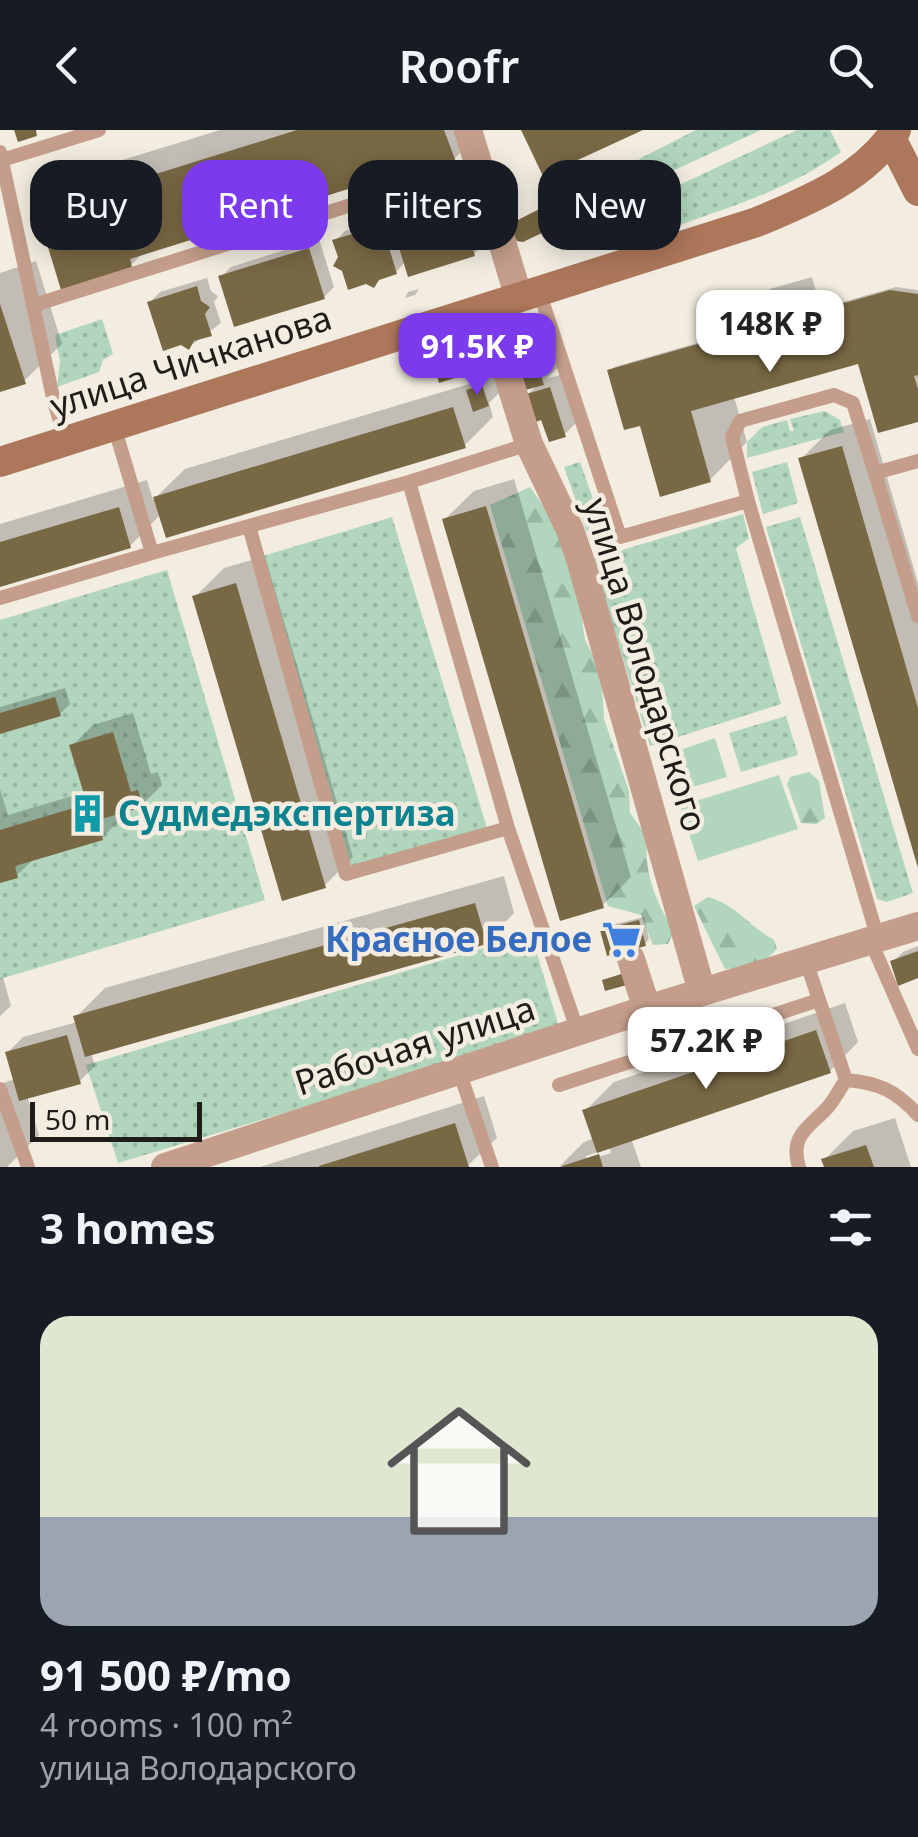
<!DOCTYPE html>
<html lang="en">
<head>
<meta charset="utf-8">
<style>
  :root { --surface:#171b24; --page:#242831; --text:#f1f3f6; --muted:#9ea1a6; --line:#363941; --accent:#7c3aed }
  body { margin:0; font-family:"Noto Sans",sans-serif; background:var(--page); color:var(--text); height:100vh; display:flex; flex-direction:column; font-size:38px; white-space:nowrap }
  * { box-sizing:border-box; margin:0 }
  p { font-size:32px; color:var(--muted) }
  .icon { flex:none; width:55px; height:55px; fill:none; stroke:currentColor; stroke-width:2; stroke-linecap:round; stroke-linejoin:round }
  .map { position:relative; height:1037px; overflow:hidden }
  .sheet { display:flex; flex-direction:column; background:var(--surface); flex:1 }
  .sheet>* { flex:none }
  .banner { position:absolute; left:30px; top:30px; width:860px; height:90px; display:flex; gap:20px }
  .scale { position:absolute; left:30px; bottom:25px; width:172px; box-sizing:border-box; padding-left:10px; border:5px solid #1f1d19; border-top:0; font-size:28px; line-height:35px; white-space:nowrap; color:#1f1d19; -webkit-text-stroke:8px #f3ede1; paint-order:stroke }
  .price { position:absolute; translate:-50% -85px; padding:0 22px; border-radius:20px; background:#fff; color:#222; font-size:32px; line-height:65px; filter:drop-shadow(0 2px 5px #0008) }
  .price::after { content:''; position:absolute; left:50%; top:60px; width:30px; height:22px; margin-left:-15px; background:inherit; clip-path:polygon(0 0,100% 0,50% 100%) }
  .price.current { background:var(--accent); color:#fff }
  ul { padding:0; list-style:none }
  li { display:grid; align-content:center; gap:20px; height:530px; padding:0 40px }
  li+li { border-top:2px solid var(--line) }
  li span { display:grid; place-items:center; height:310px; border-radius:30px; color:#555 }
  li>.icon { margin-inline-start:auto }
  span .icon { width:180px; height:180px; fill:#fffc; stroke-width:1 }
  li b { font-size:42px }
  h2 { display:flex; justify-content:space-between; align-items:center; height:120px; padding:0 40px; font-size:42px }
  .pill { padding:0 35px; border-radius:30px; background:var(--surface); box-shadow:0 5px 25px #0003; font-size:35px; line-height:90px }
  .pill.current { background:var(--accent); color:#fff }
  header { display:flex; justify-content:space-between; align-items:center; height:130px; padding:0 40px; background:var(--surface); font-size:45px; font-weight:600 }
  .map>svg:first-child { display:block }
</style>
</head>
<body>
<header><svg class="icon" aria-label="back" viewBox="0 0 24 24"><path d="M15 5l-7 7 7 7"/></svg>Roofr<svg class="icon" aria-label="search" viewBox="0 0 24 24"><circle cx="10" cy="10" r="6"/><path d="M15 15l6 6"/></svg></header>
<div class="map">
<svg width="918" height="1037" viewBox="0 0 918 1037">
  <defs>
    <pattern id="grass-dots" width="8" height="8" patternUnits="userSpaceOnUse" patternTransform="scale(2.5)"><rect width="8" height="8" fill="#b1d6bd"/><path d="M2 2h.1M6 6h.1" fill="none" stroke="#98b7a2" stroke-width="1.8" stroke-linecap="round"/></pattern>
    <pattern id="forest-firs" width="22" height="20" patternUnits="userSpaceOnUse" patternTransform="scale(2.5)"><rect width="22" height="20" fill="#b1d6bd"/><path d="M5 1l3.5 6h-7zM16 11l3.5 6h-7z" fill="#98b7a2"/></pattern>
  </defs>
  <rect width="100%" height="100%" fill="#f3ede1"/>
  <path fill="url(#grass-dots)" d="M 696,0 L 761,0 L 651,51 L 639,29 Z
    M 797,0 L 830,0 L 841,22 C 788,60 735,75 674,97 L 665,85 L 614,105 L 606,89 Z
    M 452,57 L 469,67 L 472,78 L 469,86 L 464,89 L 458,73 L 392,95 L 388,85 L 397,74 Z
    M 102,189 L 113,224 L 103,230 L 99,242 L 57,257 L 60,231 L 55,205 Z
    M 825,281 L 840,290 L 844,302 L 747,328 L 747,312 L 762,297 L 787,290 L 790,301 L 794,301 L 790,289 Z
    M 580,332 L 609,414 L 592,417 L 564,337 Z
    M 787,332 L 798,373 L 763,384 L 752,342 Z
    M 743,384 L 749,408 L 736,418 L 781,574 L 650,616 L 592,429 Z
    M 392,387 L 487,698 L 349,741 L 253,429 Z
    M 800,387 L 913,763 L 887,772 L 877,769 L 766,397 Z
    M 167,440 L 265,770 L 0,849 L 0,490 Z
    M 786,586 L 798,625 L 741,642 L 729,603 Z
    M 531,804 L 560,900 L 118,1033 L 86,935 Z"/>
  <path fill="url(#forest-firs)" d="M 530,357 L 559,398 L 580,475 L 585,510 L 595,529 L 602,553 L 604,589 L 629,661 L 630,683 L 648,708 C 642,739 657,775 674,801 L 668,814 L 653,815 L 641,785 L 608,776 L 490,375 Z
    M 809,642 L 819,651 L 825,688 L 816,694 L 801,693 L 787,654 L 790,647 Z
    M 708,767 C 735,774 749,796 774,810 L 777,818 C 766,835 744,838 725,839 L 694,776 Z"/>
  <path fill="#b1d6bd" d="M 715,608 L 727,647 L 686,659 L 674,622 Z
    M 779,645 L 798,699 L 698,731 L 680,676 Z"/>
  <path fill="#0003" fill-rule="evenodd" d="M 220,0 L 484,0 L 454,29 L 388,44 L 284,77 L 268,93 L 250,89 L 144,122 L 131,135 L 39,82 L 77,44 Z
    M 649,36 L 653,45 L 649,49 L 574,75 L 624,48 L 626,51 Z
    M 474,59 L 490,108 L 474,124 L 406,131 L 396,142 L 340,128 L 335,111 L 345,101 L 392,87 L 394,96 L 410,80 Z
    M 562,68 L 570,84 L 566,88 L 511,95 Z
    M 319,109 L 334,157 L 324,167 L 221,147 L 231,137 Z
    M 36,131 L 62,214 L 24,251 L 0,259 L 0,143 Z
    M 812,147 L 821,178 L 896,157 L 918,160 L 918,289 L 860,231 L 734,267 L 747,312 L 710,350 L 643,297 L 610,241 L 614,237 L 735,202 L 733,196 L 770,159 Z
    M 207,148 L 211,161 L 218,166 L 214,172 L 221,193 L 189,217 L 150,172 L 160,162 Z
    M 419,159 L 415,165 L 405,168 L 408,162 Z
    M 553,221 L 558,237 L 546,249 L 566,243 L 580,289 L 564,305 L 543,287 L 526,266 L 539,253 L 520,242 L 535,226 Z
    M 486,222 L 489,232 L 485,236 L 438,240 L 442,235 Z
    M 497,241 L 503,259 L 489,273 L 493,287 L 464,316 L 161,384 L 130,416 L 0,455 L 0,394 L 147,350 L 153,370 L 185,339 L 479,251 Z
    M 870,289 L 918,453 L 918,732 L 801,329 L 830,300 Z
    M 514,349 L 631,747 L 602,776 L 445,389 L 474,361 Z
    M 265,426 L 353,727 L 324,756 L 195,467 L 224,438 Z
    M 65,558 L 70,574 L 60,584 L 0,601 L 0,577 Z
    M 133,583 L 151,644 L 158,642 L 162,655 L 142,675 L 121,681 L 123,687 L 102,708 L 35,728 L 17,745 L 0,746 L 0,659 L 8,685 L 86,662 L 72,616 L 93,595 Z
    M 504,746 L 514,783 L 486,812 L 91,923 L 95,936 L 79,952 L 27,966 L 39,1005 L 7,1037 L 0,1037 L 0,954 L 15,949 L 8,922 L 23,907 L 77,892 L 76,887 L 105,858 Z
    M 644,787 L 649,809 L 645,814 L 603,801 L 607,796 Z
    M 918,816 L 918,846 L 893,832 L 903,822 Z
    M 3,847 L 11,876 L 0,886 L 0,848 Z
    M 845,873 L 858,912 L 830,941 L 631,1008 L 641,1037 L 559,1037 L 584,1012 L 594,1008 L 585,981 L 614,952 ZM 610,1018 L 611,1023 L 586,1031 L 586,1026 Z
    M 484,966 L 497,1008 L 466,1037 L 260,1037 Z
    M 895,988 L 911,1037 L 827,1037 L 824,1030 L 853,1001 Z"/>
  <path fill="#796844" d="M 14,0 L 36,0 L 37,6 L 18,12 Z
    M 297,0 L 444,0 L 456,32 L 388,54 L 386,47 L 266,85 L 270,95 L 251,101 L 248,92 L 130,129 L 132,137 L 61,160 L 37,81 Z
    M 521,0 L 643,0 L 543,46 Z
    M 644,38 L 651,51 L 578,88 L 571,74 L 594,63 L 596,66 L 602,63 L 600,60 L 620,50 L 622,55 L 628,52 L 626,47 Z
    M 557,70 L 567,91 L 523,112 L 517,111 L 508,95 Z
    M 459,73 L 475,126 L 408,147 L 392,95 Z
    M 382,95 L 397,144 L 379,150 L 374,158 L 366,154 L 348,160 L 342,141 L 333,136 L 338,127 L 332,110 Z
    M 309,118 L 325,169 L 234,197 L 218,146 Z
    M 197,156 L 201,171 L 210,177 L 205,184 L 212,206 L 194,211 L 189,220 L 181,215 L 163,221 L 147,172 Z
    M 890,160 L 918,164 L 918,245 L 914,246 L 918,259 L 918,292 L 878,303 L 858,234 L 691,281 L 711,352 L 660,367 L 640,296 L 624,300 L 607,240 L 733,204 L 730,196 L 775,183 L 778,192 Z
    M 0,174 L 26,254 L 0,262 Z
    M 482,225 L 486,238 L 439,253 L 435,239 Z
    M 538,235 L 544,255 L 522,261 L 517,241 Z
    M 482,255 L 489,276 L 473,282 L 466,260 Z
    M 550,257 L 566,307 L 549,312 L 541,290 L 533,293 L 523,265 Z
    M 453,277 L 466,318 L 166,408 L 153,367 Z
    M 842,316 L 918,578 L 918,738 L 798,328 Z
    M 486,376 L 604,778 L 560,791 L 442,389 Z
    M 119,377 L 131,418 L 0,457 L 0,412 Z
    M 236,453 L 326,758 L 282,771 L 192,466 Z
    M 55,567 L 61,586 L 0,604 L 0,583 Z
    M 113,602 L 131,662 L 138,660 L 143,677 L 98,690 L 103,710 L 15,736 L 18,748 L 0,753 L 0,700 L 87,674 L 69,615 Z
    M 475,773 L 487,814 L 85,927 L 73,886 Z
    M 639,790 L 646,816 L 607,826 L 600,800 Z
    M 918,821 L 918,848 L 898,856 L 890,831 Z
    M 631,841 L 634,853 L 605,861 L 602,850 Z
    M 816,900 L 831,943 L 597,1023 L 582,980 Z
    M 67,905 L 81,954 L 19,971 L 5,922 Z
    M 455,993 L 469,1037 L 319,1037 L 319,1036 Z
    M 866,1015 L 874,1037 L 824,1037 L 821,1029 Z
    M 599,1024 L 603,1037 L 563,1037 L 562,1036 Z"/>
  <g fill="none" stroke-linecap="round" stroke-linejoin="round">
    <path stroke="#c49e8b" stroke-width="14" d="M 0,22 L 54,272 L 66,311
      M 2,30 L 99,0
      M 539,161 L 620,407 L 748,371 L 732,307 L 740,291 L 834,265 L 853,273 L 875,343 L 918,331
      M 34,175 L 478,35
      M 875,343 L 918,486
      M 409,352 L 529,314
      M 748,371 L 878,809
      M 152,423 L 249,396 L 346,744 L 508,698 L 409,352 L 249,396
      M 0,468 L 152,423 L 114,296
      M 508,698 L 578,902
      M 871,812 L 918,919
      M 459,941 L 492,1037
      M 846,950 C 879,953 895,960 918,985
      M 559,955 L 819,870
      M 0,959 L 28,1037
      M 799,1037 C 789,1005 809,998 828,977 C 835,969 840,958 846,950 L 806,831"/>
    <path stroke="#c49e8b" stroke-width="28" d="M 468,0 L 519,168
      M 487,178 L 529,314 L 570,400 L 580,429 L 702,862
      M 631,829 L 647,879
      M 165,1037 L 647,879 L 918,796"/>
    <path stroke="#ad775b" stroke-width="30" d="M 891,8 L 918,61
      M 0,332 L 757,92 C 809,70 863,49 896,0"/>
  </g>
  <defs>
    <symbol id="building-bare" viewBox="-9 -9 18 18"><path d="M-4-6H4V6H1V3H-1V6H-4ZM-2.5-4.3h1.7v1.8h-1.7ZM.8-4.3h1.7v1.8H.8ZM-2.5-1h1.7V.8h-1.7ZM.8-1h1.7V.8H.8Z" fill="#0f9aa8" stroke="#f3ede1" stroke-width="2.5" paint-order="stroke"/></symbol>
    <symbol id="supermarket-bare" viewBox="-9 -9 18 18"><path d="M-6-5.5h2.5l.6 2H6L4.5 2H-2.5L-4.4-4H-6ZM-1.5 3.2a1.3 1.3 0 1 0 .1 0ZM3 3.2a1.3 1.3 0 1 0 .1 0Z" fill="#3f7fe0" stroke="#f3ede1" stroke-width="2.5" paint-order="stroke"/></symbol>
  </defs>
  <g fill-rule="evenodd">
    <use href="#building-bare" x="60" y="656" width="55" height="55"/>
    <use href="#supermarket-bare" x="594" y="782" width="55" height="55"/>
  </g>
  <g text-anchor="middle" stroke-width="9" stroke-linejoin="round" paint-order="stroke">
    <g font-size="35" fill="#1f1d19" stroke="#f3ede1">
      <text transform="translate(191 232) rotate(-18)" y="12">улица Чичканова</text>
      <text transform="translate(645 535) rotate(73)" y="12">улица Володарского</text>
      <text transform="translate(415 916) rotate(-18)" y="12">Рабочая улица</text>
    </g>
    <g font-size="35" font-weight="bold" fill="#0d838f" stroke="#f3ede1" text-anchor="start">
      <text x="118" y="696">Судмедэкспертиза</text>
    </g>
    <g font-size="35" font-weight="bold" fill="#366cbe" stroke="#f3ede1" text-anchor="end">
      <text x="592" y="822">Красное Белое</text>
    </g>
  </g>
</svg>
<div class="scale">50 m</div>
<b class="price" style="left:770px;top:245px">148K ₽</b>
<b class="price current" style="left:477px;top:268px">91.5K ₽</b>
<b class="price" style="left:706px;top:962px">57.2K ₽</b>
<div class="banner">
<a class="pill">Buy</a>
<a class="pill current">Rent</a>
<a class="pill">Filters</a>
<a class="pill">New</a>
</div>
</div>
<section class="sheet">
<h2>3 homes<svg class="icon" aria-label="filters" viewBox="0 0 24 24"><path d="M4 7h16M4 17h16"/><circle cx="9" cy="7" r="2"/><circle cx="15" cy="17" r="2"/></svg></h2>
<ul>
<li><span style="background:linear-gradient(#dfe7d0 65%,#9aa5b1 0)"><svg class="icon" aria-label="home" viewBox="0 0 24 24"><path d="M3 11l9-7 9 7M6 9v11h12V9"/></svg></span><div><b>91 500 ₽/mo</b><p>4 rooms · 100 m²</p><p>улица Володарского</p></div></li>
</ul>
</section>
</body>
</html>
